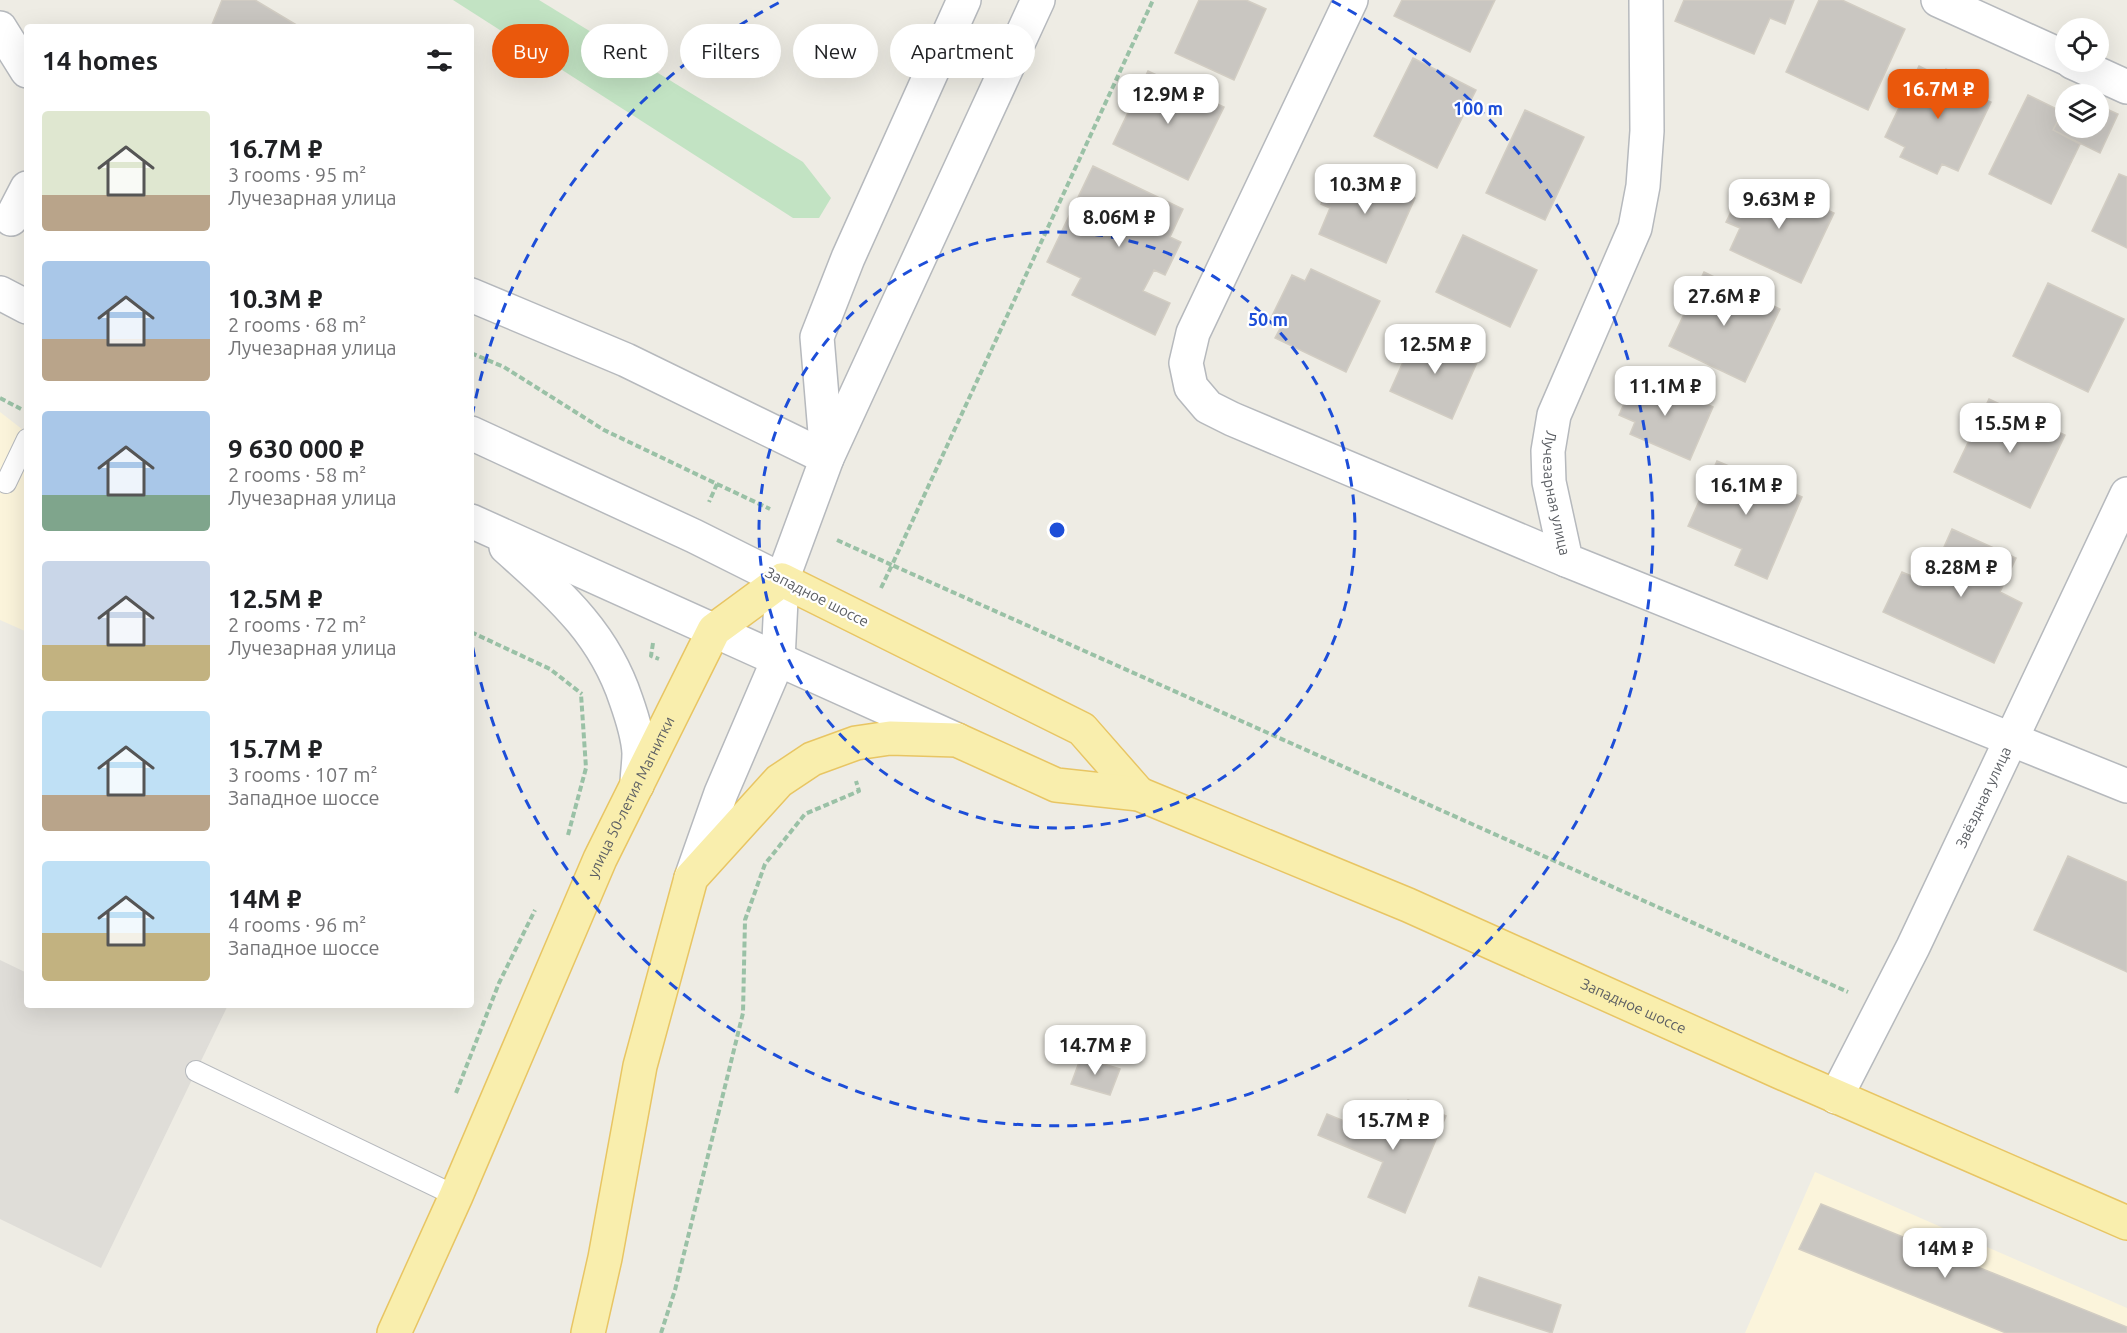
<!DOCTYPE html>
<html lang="en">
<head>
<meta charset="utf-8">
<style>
  :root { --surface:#fff; --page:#f6f6f6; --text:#202124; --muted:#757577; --accent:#ea580c }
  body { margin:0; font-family:Ubuntu,sans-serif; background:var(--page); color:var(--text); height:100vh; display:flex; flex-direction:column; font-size:22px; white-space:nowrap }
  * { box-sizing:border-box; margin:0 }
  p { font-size:20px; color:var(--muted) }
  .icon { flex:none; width:33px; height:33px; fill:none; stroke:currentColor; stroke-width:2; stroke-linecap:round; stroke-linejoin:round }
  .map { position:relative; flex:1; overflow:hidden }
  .details { position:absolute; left:24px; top:24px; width:450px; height:984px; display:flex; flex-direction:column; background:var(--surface); border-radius:6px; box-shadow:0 6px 24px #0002 }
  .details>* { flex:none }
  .banner { position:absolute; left:492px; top:24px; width:570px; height:54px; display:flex; gap:12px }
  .buttons { position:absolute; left:2055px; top:18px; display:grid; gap:12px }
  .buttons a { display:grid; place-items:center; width:54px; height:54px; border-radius:50%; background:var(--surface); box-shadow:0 6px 24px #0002; font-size:30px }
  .price { position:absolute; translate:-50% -51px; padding:0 14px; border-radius:12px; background:#fff; color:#222; font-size:20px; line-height:39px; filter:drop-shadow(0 2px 3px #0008) }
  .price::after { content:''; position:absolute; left:50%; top:36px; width:18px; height:14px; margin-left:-9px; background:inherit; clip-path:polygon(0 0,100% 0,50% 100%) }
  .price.current { background:var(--accent); color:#fff }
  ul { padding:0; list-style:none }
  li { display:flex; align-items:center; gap:18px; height:150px; padding:0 18px }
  li span { display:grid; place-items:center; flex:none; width:168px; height:120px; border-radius:6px; color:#555 }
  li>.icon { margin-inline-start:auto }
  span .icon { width:72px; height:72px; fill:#fffc; stroke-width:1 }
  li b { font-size:26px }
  h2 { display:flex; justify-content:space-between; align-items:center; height:72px; padding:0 18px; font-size:26px }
  .pill { padding:0 21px; border-radius:27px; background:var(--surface); box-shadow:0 6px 24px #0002; font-size:21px; line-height:54px }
  .pill.current { background:var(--accent); color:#fff }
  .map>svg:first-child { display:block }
</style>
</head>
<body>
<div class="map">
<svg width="2127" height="1333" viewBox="0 0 2127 1333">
  <rect width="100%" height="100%" fill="#eeece4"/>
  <path fill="#fbf4db" d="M 0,412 L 27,433 L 27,632 L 0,620 Z
    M 1815,1172 L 2127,1308 L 2127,1333 L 1745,1333 Z"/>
  <path fill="#dfddd8" d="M 0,960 L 27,973 L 27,1005 L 228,1005 L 101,1268 L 0,1219 Z"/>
  <path fill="#c2e3c3" d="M 453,0 L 539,0 L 803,162 L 831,198 L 819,218 L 793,218 Z"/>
  <path fill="#c9c6c1" stroke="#d2cdc3" stroke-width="1.5" d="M 222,0 L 255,0 L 300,27 L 211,27 Z
    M 1199,0 L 1246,0 L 1266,9 L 1234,80 L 1175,53 Z
    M 1402,0 L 1495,0 L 1470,52 L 1394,16 Z
    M 1684,0 L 1794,0 L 1785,24 L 1770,18 L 1754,54 L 1675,21 Z
    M 1819,0 L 1842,0 L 1905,29 L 1868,110 L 1786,72 Z
    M 1413,58 L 1476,90 L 1437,168 L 1374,136 Z
    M 1919,66 L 1943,78 L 1946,69 L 1977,84 L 1973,94 L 1991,102 L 1958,171 L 1942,164 L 1937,174 L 1900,157 L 1905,147 L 1885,137 Z
    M 1148,71 L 1224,107 L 1188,180 L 1113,144 Z
    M 2028,95 L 2063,112 L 2053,130 L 2080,144 L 2051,204 L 1989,174 Z
    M 2066,105 L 2066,128 L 2098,128 L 2098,105 L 2118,114 L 2100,153 L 2053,130 Z
    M 1525,110 L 1584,137 L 1545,220 L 1486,193 Z
    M 1093,166 L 1183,209 L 1170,237 L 1181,242 L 1165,275 L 1154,270 L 1143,291 L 1170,303 L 1155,335 L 1072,295 L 1081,278 L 1047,262 Z
    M 1349,168 L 1415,198 L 1386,263 L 1319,234 L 1330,208 L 1321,204 L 1330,184 L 1340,188 Z
    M 2119,174 L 2127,177 L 2127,248 L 2092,231 Z
    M 1764,180 L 1834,213 L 1801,283 L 1730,250 L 1740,228 L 1726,222 L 1739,195 L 1754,202 Z
    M 1463,235 L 1537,270 L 1510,327 L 1436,292 Z
    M 1311,269 L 1380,301 L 1346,372 L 1275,338 L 1283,323 L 1271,318 L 1292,275 L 1305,281 Z
    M 1704,272 L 1780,309 L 1745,382 L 1669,346 Z
    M 2048,283 L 2124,319 L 2088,392 L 2013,356 Z
    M 1417,331 L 1479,358 L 1452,419 L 1390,391 Z
    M 1637,374 L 1713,407 L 1690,460 L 1630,434 L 1635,422 L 1619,415 Z
    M 1989,399 L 2065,435 L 2030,508 L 1954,472 Z
    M 1717,461 L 1802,497 L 1767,579 L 1735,565 L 1742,549 L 1688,526 Z
    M 1952,529 L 2016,558 L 2000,592 L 2022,603 L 1994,663 L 1883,612 L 1902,572 L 1928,583 Z
    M 2068,856 L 2127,882 L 2127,972 L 2034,930 Z
    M 1081,1057 L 1120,1069 L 1110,1095 L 1071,1084 Z
    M 1408,1100 L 1446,1116 L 1405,1213 L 1368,1197 L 1383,1162 L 1318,1135 L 1327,1114 L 1390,1140 Z
    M 1821,1204 L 2127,1327 L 2127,1333 L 2006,1333 L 1799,1249 Z
    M 1479,1277 L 1561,1305 L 1552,1333 L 1469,1306 Z"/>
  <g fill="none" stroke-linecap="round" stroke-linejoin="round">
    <defs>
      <path id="lane" d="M 6,483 L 27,439
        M 196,1071 L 456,1196"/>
      <g id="street">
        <path d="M 1351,0 L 1193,333 L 1186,363 L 1191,387 L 1208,407 L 1232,419 L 1566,560"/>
        <path id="s1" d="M 1646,0 L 1647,131 L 1643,186 L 1635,228 L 1554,415 L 1548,451 L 1549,482 L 1566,560 L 2127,786"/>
        <path d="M 1938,0 L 2066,58"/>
        <path d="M 0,28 L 27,71"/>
        <path d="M 2072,62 L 2127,87"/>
        <path d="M 11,219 L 27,188"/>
        <path d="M 0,293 L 27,307"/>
        <path d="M 471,295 L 626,360 L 827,458"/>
        <path d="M 471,433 L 694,536 L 782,580"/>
        <path d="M 827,457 L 817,337 L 848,258 L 964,0"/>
        <path d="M 471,521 L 957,740"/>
        <path d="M 506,547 C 558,594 603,631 626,700 C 632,717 638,735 639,753 C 639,764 637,775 637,785"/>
        <path d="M 691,878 L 721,793 L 778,660 L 782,580 L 827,458 L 1038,0"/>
        <path id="s2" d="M 1836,1097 L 1913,947 L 2127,494"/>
      </g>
      <g id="primary">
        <path id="s3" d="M 394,1333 L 456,1196 L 600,859 L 714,630 L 782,580 L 1082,729 L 1139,794"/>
        <path id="s4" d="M 588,1333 L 605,1258 L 640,1066 L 691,878 L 779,781 L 812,759 L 856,743 L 890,738 L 957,740 L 1056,785 L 1139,794 L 1408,905 L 1780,1072 L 2127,1223"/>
      </g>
    </defs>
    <use href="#lane" stroke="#b6b9bd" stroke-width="22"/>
    <use href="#street" stroke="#b6b9bd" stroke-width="36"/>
    <use href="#primary" stroke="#e8c563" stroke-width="36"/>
    <path stroke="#9ac1a6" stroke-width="4" stroke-dasharray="6 3" stroke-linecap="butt" d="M 471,353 L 504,367 L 604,430 L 717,484 L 709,502
      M 0,398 L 21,409
      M 717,484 L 770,509
      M 837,540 L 892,565 L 1153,0
      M 881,588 L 892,565 L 1848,992
      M 471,632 L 550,669 L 582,694
      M 653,643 L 651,656 L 659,659
      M 568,835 L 586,768 L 581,694
      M 456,1093 L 499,983 L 535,910
      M 661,1333 L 675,1290 L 743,1013 L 745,920 L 765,864 L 805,814 L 859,791 L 856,781"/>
    <use href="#lane" stroke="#fff" stroke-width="20"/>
    <use href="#street" stroke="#fff" stroke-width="33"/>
    <use href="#primary" stroke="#f9eead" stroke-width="33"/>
  </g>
  <g fill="none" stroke="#1d4ed8" stroke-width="3" stroke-dasharray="10 8">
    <circle cx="1057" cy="530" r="298"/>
    <path d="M472 416A596 596 0 0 1 782 1M1332 1A596 596 0 1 1 472 644"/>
  </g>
  <g text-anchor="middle" stroke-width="4.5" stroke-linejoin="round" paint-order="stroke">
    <g font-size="15" fill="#5c5f64" stroke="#fff">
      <text dy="5" stroke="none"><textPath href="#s1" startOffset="512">Лучезарная улица</textPath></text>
      <text transform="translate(817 597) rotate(27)" y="5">Западное шоссе</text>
      <text dy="5" stroke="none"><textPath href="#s3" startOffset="586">улица 50-летия Магнитки</textPath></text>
      <text dy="5" stroke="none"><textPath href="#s2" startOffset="334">Звёздная улица</textPath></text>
      <text dy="5" stroke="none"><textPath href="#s4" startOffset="1516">Западное шоссе</textPath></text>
    </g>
  </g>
  <circle cx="1057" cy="530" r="9" fill="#1d4ed8" stroke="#fff" stroke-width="3"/>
  <g font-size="18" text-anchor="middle" font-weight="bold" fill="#1d4ed8" stroke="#fff" stroke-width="4.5" stroke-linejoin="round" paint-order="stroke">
    <text x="1478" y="115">100 m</text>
    <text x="1268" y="326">50 m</text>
  </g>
</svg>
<div class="buttons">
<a><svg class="icon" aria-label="locate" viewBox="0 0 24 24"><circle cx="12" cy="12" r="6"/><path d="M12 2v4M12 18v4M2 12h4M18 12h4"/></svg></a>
<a><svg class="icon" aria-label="layers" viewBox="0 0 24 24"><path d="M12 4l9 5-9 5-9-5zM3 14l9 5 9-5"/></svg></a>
</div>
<b class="price current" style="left:1938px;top:120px">16.7M ₽</b>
<b class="price" style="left:1168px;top:125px">12.9M ₽</b>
<b class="price" style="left:1365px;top:215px">10.3M ₽</b>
<b class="price" style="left:1779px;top:230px">9.63M ₽</b>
<b class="price" style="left:1119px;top:248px">8.06M ₽</b>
<b class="price" style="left:1724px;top:327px">27.6M ₽</b>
<b class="price" style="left:1435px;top:375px">12.5M ₽</b>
<b class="price" style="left:1665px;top:417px">11.1M ₽</b>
<b class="price" style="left:2010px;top:454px">15.5M ₽</b>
<b class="price" style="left:1746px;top:516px">16.1M ₽</b>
<b class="price" style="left:1961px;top:598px">8.28M ₽</b>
<b class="price" style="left:1095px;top:1076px">14.7M ₽</b>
<b class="price" style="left:1393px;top:1151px">15.7M ₽</b>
<b class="price" style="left:1945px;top:1279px">14M ₽</b>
<div class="banner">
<a class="pill current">Buy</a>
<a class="pill">Rent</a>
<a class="pill">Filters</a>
<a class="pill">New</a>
<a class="pill">Apartment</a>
</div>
<section class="details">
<h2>14 homes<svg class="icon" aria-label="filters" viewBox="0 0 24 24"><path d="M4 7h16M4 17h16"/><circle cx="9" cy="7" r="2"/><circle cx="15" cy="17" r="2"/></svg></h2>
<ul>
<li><span style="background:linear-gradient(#dfe7d0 70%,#b9a48a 0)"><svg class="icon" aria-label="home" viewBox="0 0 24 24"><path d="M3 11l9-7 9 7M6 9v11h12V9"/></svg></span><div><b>16.7M ₽</b><p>3 rooms · 95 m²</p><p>Лучезарная улица</p></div></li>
<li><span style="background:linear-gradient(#a9c7e8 65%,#b9a48a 0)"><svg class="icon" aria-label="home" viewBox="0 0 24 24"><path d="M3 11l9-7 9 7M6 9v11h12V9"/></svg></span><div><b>10.3M ₽</b><p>2 rooms · 68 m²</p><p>Лучезарная улица</p></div></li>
<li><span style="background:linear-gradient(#a9c7e8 70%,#7fa58c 0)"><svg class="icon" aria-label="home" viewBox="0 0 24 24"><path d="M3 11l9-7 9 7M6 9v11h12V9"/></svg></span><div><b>9 630 000 ₽</b><p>2 rooms · 58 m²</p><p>Лучезарная улица</p></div></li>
<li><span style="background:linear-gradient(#c9d6e8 70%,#c2b280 0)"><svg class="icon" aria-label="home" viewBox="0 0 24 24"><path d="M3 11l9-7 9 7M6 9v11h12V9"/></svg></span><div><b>12.5M ₽</b><p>2 rooms · 72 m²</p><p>Лучезарная улица</p></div></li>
<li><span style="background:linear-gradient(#bfe0f5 70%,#b9a48a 0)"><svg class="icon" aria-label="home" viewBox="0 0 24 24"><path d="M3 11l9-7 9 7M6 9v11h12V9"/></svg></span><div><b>15.7M ₽</b><p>3 rooms · 107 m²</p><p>Западное шоссе</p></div></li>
<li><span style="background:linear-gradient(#bfe0f5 60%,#c2b280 0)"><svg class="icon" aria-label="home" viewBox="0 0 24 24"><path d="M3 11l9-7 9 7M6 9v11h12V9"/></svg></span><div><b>14M ₽</b><p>4 rooms · 96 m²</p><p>Западное шоссе</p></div></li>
</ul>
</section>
</div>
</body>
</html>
